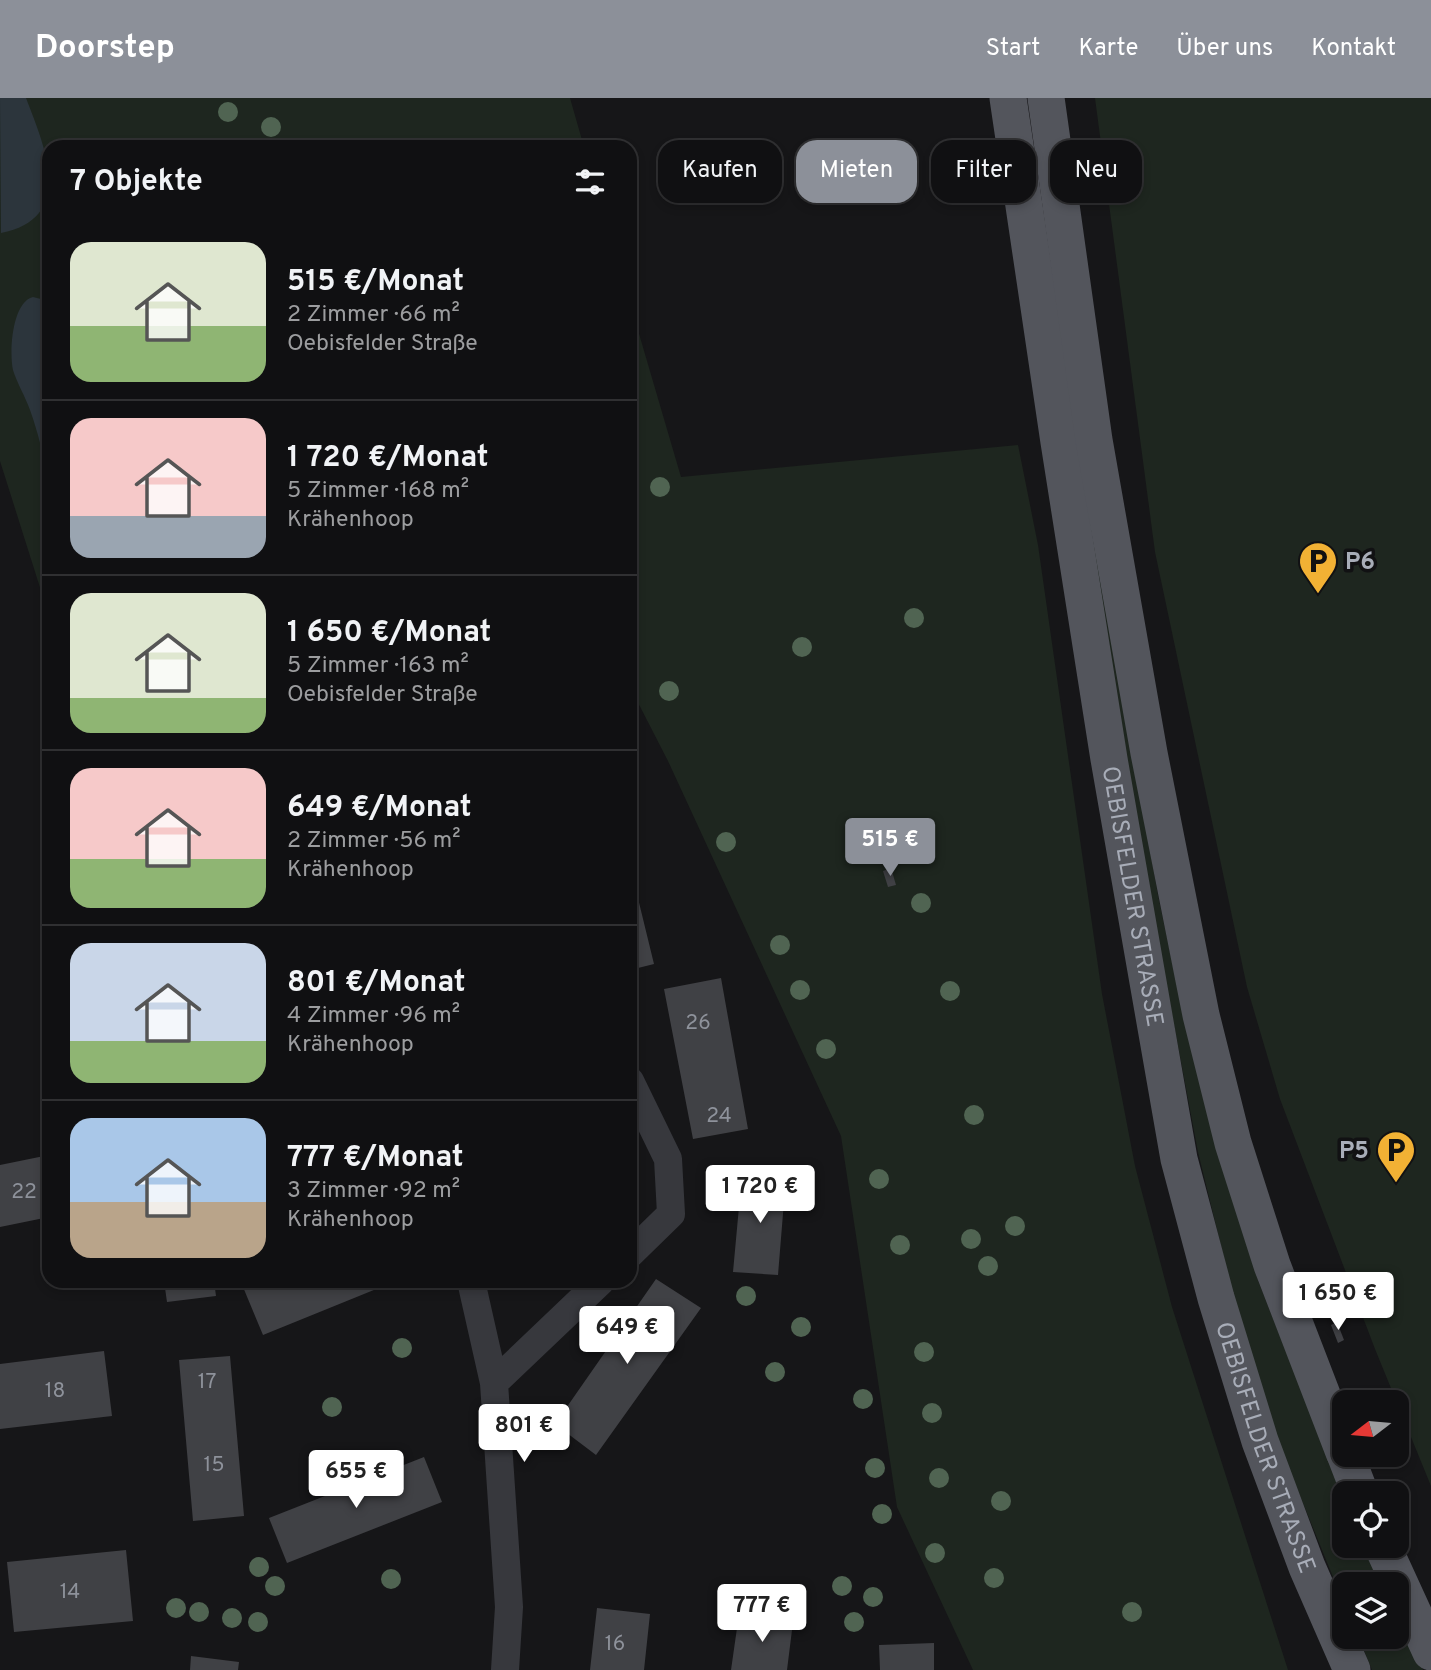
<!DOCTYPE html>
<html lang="de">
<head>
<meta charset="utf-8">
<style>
  :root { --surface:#101012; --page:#1e1e20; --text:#f1f3f6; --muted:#9c9d9f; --line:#303032; --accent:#8c9099 }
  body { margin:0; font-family:Overpass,sans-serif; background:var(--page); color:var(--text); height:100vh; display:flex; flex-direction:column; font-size:26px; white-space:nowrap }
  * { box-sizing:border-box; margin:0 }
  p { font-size:23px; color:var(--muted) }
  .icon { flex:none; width:38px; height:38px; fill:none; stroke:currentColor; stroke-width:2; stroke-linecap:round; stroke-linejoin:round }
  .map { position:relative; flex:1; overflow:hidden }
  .sheet { position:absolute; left:42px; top:42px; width:595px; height:1148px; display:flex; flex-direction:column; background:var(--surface); border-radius:21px; box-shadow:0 4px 10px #0003,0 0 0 2px var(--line) }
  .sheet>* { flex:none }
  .top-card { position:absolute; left:658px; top:42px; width:665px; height:63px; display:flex; gap:14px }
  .needle { width:46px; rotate:254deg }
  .tools { position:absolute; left:1332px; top:1292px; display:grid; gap:14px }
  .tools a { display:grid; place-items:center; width:77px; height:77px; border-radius:14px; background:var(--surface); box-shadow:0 4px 10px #0003,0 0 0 2px var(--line); font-size:35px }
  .price { position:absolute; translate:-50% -60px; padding:0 16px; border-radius:7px; background:#fff; color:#222; font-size:23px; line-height:46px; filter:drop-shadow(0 2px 4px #0008) }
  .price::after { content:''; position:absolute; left:50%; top:42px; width:21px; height:16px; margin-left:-10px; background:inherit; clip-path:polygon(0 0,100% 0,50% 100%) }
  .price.active { background:var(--accent); color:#fff }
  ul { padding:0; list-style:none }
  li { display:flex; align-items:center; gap:21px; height:175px; padding:0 28px }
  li+li { border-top:2px solid var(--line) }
  li span { display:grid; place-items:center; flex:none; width:196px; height:140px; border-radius:21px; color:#555 }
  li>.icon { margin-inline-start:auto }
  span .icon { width:84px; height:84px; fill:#fffc; stroke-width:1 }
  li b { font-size:30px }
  h2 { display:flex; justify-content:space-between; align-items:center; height:84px; padding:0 28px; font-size:30px }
  .tag { padding:0 24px; border-radius:21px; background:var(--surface); box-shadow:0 4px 10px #0003,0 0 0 2px var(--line); font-size:24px; line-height:63px }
  .tag.active { background:var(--accent); color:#fff }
  header { display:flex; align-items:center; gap:42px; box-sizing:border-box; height:98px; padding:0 35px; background:var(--accent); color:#fff }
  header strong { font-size:33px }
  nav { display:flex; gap:38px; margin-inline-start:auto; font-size:24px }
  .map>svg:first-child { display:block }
</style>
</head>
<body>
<header>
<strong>Doorstep</strong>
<nav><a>Start</a><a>Karte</a><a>Über uns</a><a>Kontakt</a></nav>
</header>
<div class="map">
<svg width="1431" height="1572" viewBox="0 0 1431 1572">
  <rect width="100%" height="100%" fill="#161618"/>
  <path fill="#1e261f" d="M 0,0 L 570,0 L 584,49 L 49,49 L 49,518 L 0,363 Z
    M 1095,0 L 1431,0 L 1431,1388 L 1375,1251 L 1280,1001 L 1247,889 L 1155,454 Z
    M 630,205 L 681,379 L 1018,347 L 1038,447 L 1102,896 L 1135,1068 L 1172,1209 L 1288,1572 L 973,1572 L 897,1409 L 841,1038 L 668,663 L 630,589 Z
    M 1084,378 L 1158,797 L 1184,921 L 1218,1049 L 1259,1185 L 1344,1400 L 1344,1447 L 1364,1447 L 1382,1486 L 1344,1486 L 1344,1506 L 1274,1334 L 1233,1197 L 1198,1054 L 1150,799 L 1081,387 Z
    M 1397,1517 L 1423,1572 L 1372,1572 L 1358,1538 L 1396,1538 Z"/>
  <path fill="#2c353c" d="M 0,0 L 26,0 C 44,47 77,120 1,135 Z
    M 33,199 L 49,203 L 49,380 C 43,357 38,334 30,312 C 25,298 17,285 13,272 C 9,254 12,204 33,199 Z"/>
  <path fill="#404145" d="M 891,770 L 896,787 L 888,789 L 883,773 Z
    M 633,780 L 654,866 L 630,872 L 630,781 Z
    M 721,880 L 748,1031 L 693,1041 L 664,891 Z
    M 49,1057 L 49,1119 L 0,1129 L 0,1067 Z
    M 742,1076 L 786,1079 L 778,1177 L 733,1174 Z
    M 656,1181 L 701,1210 L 596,1357 L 555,1326 Z
    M 164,1183 L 214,1183 L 216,1198 L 167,1204 Z
    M 257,1183 L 396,1183 L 263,1237 L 243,1189 Z
    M 1337,1224 L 1344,1242 L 1338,1245 L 1331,1227 Z
    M 104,1253 L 112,1318 L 0,1331 L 0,1266 Z
    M 230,1258 L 244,1418 L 193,1423 L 179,1262 Z
    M 424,1359 L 442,1404 L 287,1465 L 269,1420 Z
    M 126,1452 L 133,1523 L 14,1534 L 7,1464 Z
    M 597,1510 L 650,1516 L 644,1572 L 590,1572 Z
    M 739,1516 L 793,1524 L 787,1572 L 731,1572 Z
    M 934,1545 L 934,1572 L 880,1572 L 879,1547 Z
    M 191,1558 L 239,1564 L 238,1572 L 190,1572 Z"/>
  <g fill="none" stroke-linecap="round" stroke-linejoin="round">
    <path stroke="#37383d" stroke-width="28" d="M 630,983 L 668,1061 L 671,1116 L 630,1156
      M 471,1183 L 494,1285
      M 505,1572 L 509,1509 L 494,1285 L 601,1183"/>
    <g stroke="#53555c" stroke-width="37">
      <path id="s1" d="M 1008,0 L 1059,344 L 1109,661 L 1179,1061 L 1216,1200 L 1260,1343 L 1307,1469 L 1352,1572"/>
      <path d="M 1046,0 L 1094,342 L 1149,655 L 1201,917 L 1233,1045 L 1272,1167 L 1344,1354"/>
      <path d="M 1345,1356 L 1360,1395"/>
      <path d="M 1382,1447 L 1431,1554"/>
    </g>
  </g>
  <g fill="#506452">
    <circle cx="228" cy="14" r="10"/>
    <circle cx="271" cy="29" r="10"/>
    <circle cx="660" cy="389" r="10"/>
    <circle cx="914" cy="520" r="10"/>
    <circle cx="802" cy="549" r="10"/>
    <circle cx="669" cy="593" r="10"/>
    <circle cx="911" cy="737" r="10"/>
    <circle cx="726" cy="744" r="10"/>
    <circle cx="921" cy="805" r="10"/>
    <circle cx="780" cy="847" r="10"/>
    <circle cx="800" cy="892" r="10"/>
    <circle cx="950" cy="893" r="10"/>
    <circle cx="826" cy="951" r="10"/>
    <circle cx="974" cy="1017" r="10"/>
    <circle cx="879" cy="1081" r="10"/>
    <circle cx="1015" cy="1128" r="10"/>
    <circle cx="971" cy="1141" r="10"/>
    <circle cx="900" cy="1147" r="10"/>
    <circle cx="988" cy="1168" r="10"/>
    <circle cx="746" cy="1198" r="10"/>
    <circle cx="801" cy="1229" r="10"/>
    <circle cx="402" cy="1250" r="10"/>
    <circle cx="924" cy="1254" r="10"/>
    <circle cx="775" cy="1274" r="10"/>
    <circle cx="863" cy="1301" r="10"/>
    <circle cx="332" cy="1309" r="10"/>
    <circle cx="932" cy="1315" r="10"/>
    <circle cx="875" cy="1370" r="10"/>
    <circle cx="939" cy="1380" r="10"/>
    <circle cx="1001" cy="1403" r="10"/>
    <circle cx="882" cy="1416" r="10"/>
    <circle cx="935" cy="1455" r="10"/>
    <circle cx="259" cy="1469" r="10"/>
    <circle cx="994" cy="1480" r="10"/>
    <circle cx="391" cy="1481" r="10"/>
    <circle cx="275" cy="1488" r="10"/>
    <circle cx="842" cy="1488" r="10"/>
    <circle cx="873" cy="1499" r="10"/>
    <circle cx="176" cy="1510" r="10"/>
    <circle cx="199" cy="1514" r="10"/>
    <circle cx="1132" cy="1514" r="10"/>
    <circle cx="232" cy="1520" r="10"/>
    <circle cx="258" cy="1524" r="10"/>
    <circle cx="854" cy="1524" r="10"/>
  </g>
  <defs>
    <symbol id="parking-pin" viewBox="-11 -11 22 30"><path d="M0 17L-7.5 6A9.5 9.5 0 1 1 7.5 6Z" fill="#f2b134" stroke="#111113"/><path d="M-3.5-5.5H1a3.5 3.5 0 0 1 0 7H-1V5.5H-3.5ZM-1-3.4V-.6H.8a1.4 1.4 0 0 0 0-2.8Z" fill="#111"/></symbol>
  </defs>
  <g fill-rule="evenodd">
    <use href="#parking-pin" x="1296" y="441" width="44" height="60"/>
    <use href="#parking-pin" x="1374" y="1030" width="44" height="60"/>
  </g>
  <g text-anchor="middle" stroke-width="7" stroke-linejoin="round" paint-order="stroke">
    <g font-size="21" fill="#8e929b">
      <text x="698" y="931">26</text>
      <text x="719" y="1024">24</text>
      <text x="24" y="1100">22</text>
      <text x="207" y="1290">17</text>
      <text x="55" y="1299">18</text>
      <text x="214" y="1373">15</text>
      <text x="70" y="1500">14</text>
      <text x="615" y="1552">16</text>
    </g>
    <g font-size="24" font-weight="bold" fill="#a8adb8" stroke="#111113" text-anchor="start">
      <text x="1345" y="471">P6</text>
      <text x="1369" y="1060" text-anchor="end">P5</text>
    </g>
    <g font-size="24" fill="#a8adb8" stroke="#111113">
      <text dy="8" stroke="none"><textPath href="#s1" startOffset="808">OEBISFELDER STRASSE</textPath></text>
      <text dy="8" stroke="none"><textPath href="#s1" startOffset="1376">OEBISFELDER STRASSE</textPath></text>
    </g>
  </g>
</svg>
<div class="tools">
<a><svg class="needle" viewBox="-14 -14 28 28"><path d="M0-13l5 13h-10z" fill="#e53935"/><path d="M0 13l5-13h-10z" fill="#9c9d9f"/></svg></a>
<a><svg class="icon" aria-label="locate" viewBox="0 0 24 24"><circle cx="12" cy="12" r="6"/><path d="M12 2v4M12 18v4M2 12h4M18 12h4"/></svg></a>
<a><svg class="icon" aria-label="layers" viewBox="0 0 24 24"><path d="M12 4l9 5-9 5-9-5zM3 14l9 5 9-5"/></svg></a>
</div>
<b class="price active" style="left:890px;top:780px">515 €</b>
<b class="price" style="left:760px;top:1127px">1 720 €</b>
<b class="price" style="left:1338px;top:1234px">1 650 €</b>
<b class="price" style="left:627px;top:1268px">649 €</b>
<b class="price" style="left:524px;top:1366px">801 €</b>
<b class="price" style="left:356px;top:1412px">655 €</b>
<b class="price" style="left:762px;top:1546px">777 €</b>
<div class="top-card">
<a class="tag">Kaufen</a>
<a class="tag active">Mieten</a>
<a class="tag">Filter</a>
<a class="tag">Neu</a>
</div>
<section class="sheet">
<h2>7 Objekte<svg class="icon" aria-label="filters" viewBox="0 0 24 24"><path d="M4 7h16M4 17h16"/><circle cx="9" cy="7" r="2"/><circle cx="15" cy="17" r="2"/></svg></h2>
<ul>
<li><span style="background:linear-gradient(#dfe7d0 60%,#8fb573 0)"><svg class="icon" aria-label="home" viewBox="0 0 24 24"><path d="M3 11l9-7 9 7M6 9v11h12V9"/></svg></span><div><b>515 €/Monat</b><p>2 Zimmer · 66 m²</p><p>Oebisfelder Straße</p></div></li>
<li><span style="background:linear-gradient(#f6c9c9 70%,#9aa5b1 0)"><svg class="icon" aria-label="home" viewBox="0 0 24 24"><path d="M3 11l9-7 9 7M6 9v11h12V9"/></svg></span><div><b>1 720 €/Monat</b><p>5 Zimmer · 168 m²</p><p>Krähenhoop</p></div></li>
<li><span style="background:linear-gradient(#dfe7d0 75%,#8fb573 0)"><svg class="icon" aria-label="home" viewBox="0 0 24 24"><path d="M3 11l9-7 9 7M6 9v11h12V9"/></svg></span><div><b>1 650 €/Monat</b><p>5 Zimmer · 163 m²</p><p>Oebisfelder Straße</p></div></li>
<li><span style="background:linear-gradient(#f6c9c9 65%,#8fb573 0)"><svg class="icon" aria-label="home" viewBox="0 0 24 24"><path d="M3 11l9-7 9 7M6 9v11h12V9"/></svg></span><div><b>649 €/Monat</b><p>2 Zimmer · 56 m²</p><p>Krähenhoop</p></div></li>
<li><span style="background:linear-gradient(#c9d6e8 70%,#8fb573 0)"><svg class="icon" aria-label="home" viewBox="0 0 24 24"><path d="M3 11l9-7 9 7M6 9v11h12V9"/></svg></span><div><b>801 €/Monat</b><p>4 Zimmer · 96 m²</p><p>Krähenhoop</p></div></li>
<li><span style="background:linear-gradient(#a9c7e8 60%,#b9a48a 0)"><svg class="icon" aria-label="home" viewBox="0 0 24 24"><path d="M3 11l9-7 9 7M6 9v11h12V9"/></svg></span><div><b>777 €/Monat</b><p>3 Zimmer · 92 m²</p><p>Krähenhoop</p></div></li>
</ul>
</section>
</div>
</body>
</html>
